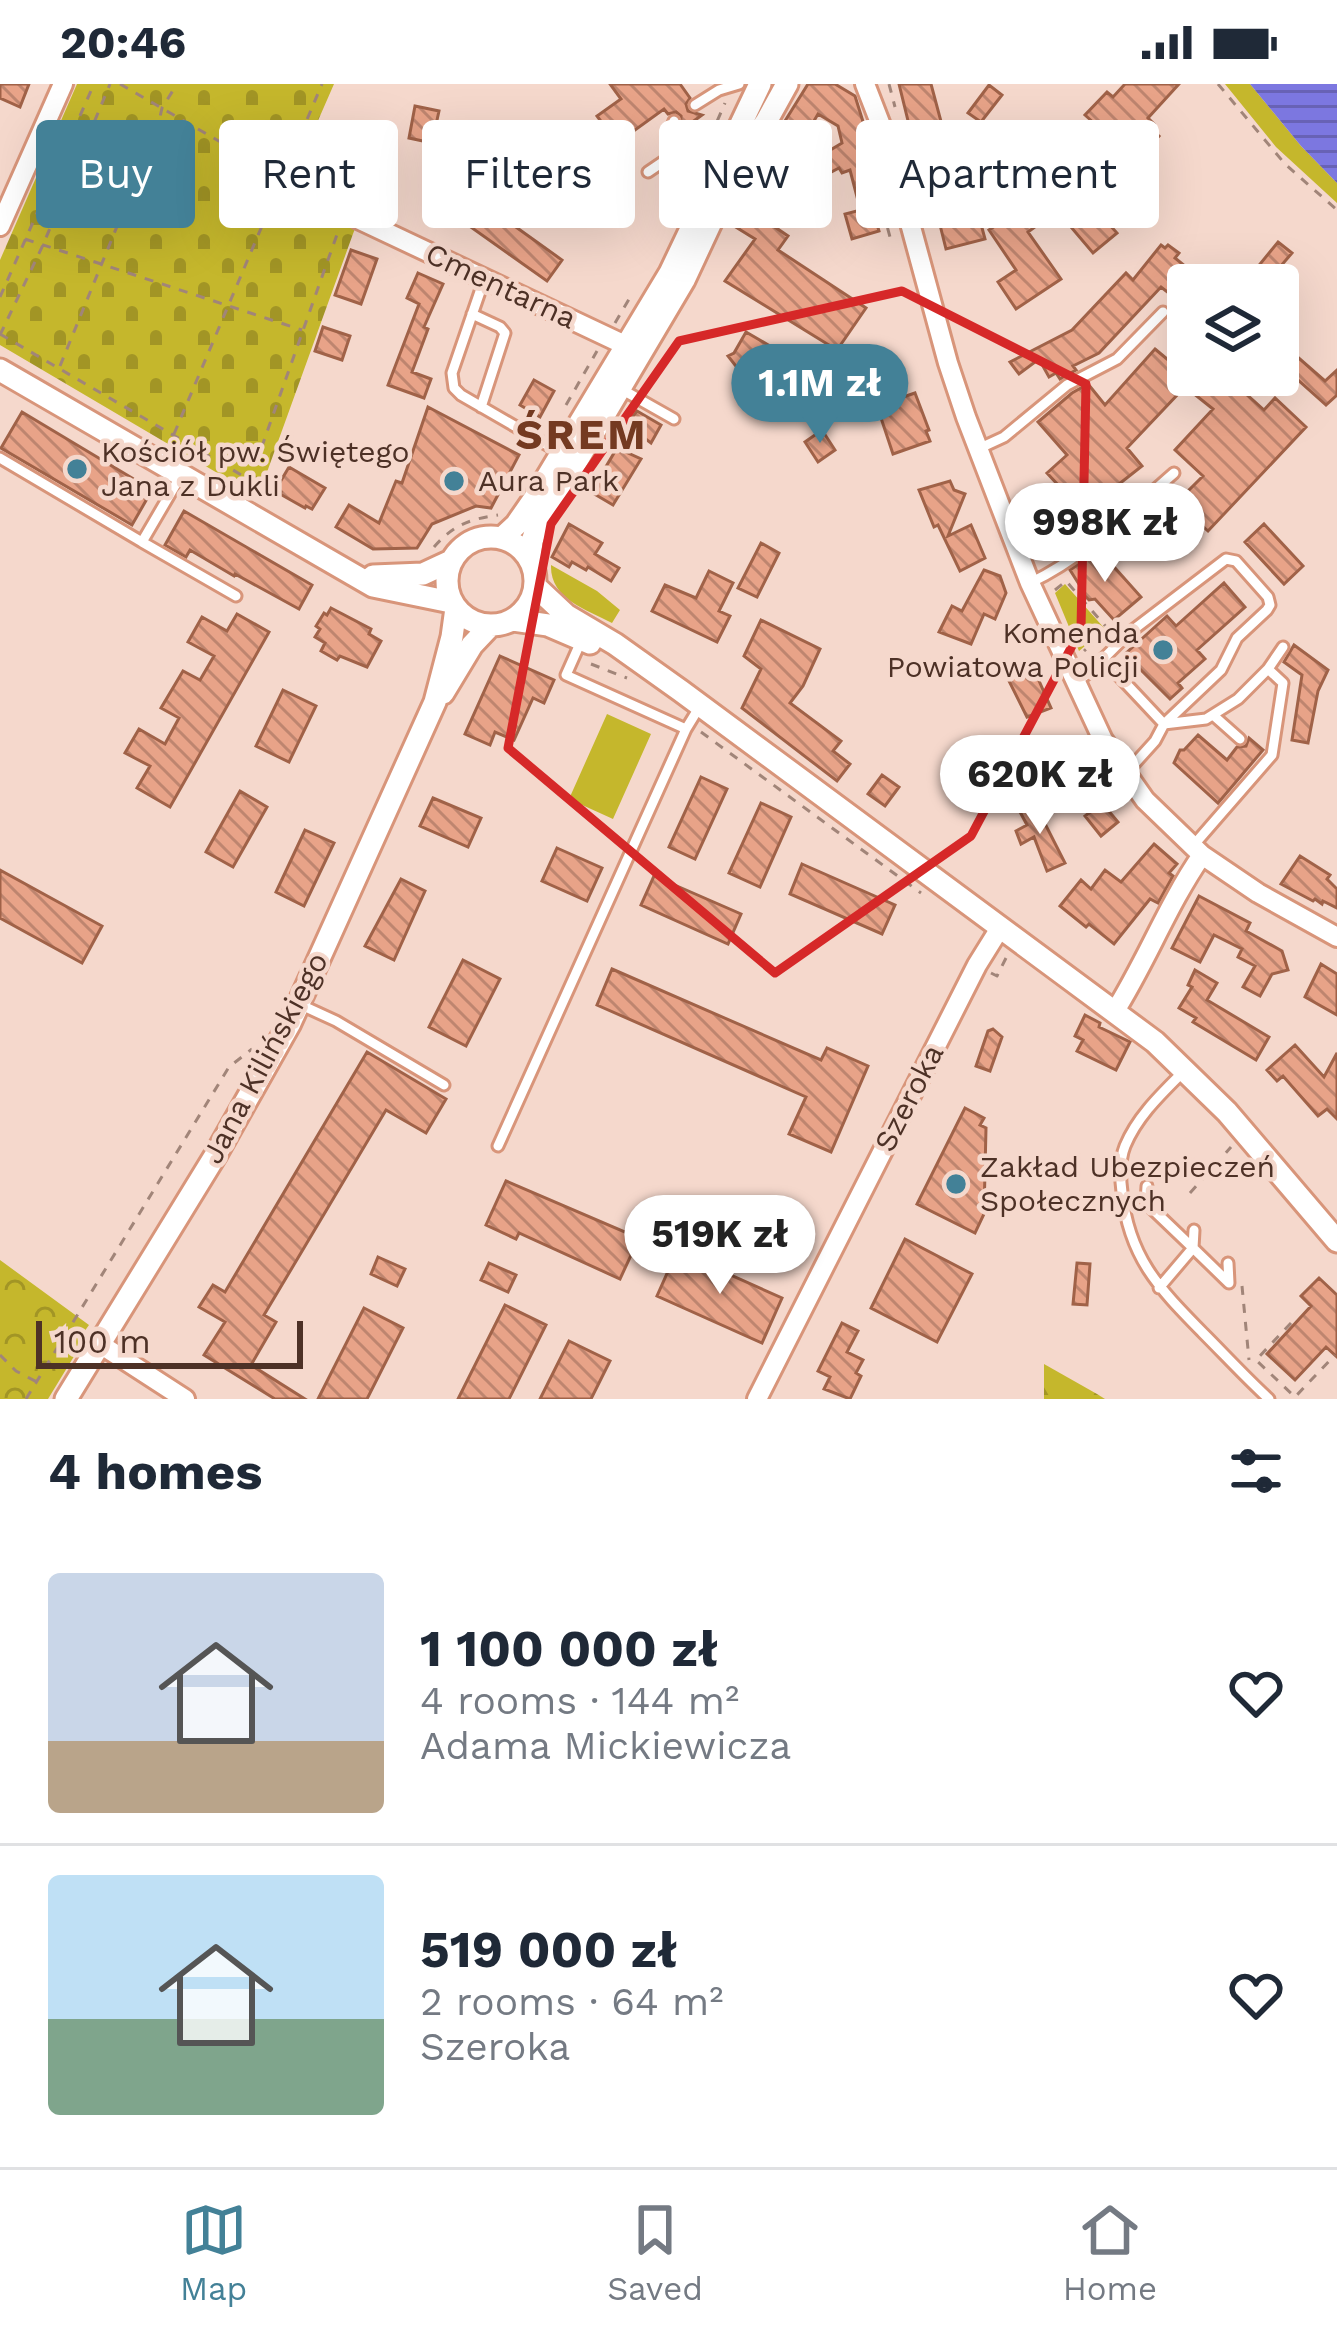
<!DOCTYPE html>
<html lang="en">
<head>
<meta charset="utf-8">
<style>
  :root { --surface:#fff; --page:#f2f2f3; --text:#1f2937; --muted:#747a83; --line:#e0e1e3; --accent:#438197 }
  body { margin:0; font-family:"Work Sans",sans-serif; background:var(--page); color:var(--text); height:100vh; display:flex; flex-direction:column; font-size:45px; white-space:nowrap }
  * { box-sizing:border-box; margin:0 }
  p { font-size:39px; color:var(--muted) }
  .icon { flex:none; width:66px; height:66px; fill:none; stroke:currentColor; stroke-width:2; stroke-linecap:round; stroke-linejoin:round }
  .map { position:relative; height:1315px; overflow:hidden }
  .side { display:flex; flex-direction:column; background:var(--surface); flex:1 }
  .side>* { flex:none }
  .hud { position:absolute; left:36px; top:36px; width:1266px; height:108px; display:flex; gap:24px }
  .buttons { position:absolute; left:1167px; top:180px; display:grid; gap:24px }
  .buttons a { display:grid; place-items:center; width:132px; height:132px; border-radius:12px; background:var(--surface); box-shadow:0 12px 48px #0002; font-size:60px }
  .scale { position:absolute; left:36px; bottom:30px; width:267px; box-sizing:border-box; padding-left:12px; border:6px solid #4d3126; border-top:0; font-size:33px; line-height:42px; white-space:nowrap; color:#4d3126; -webkit-text-stroke:9px #f5d8cc; paint-order:stroke }
  .price { position:absolute; translate:-50% -102px; padding:0 27px; border-radius:42px; background:#fff; color:#222; font-size:39px; line-height:78px; filter:drop-shadow(0 3px 6px #0008) }
  .price::after { content:''; position:absolute; left:50%; top:72px; width:36px; height:27px; margin-left:-18px; background:inherit; clip-path:polygon(0 0,100% 0,50% 100%) }
  .price.active { background:var(--accent); color:#fff }
  ul { padding:0; list-style:none }
  li { display:flex; align-items:center; gap:36px; height:300px; padding:0 48px }
  li+li { border-top:3px solid var(--line) }
  li span { display:grid; place-items:center; flex:none; width:336px; height:240px; border-radius:12px; color:#555 }
  li>.icon { margin-inline-start:auto }
  span .icon { width:144px; height:144px; fill:#fffc; stroke-width:1 }
  li b { font-size:51px }
  h2 { display:flex; justify-content:space-between; align-items:center; height:144px; padding:0 48px; font-size:51px }
  .pill { padding:0 42px; border-radius:12px; background:var(--surface); box-shadow:0 12px 48px #0002; font-size:42px; line-height:108px }
  .pill.active { background:var(--accent); color:#fff }
  .status { display:flex; justify-content:space-between; align-items:center; height:84px; padding:0 60px; background:var(--surface); direction:ltr }
  .status svg { height:33px; fill:currentColor }
  .dock { display:flex; justify-content:space-around; align-items:center; height:168px; border-top:3px solid var(--line); background:var(--surface); font-size:33px; color:var(--muted) }
  .dock a { display:grid; justify-items:center; gap:6px }
  .dock .active { color:var(--accent) }
  .map>svg:first-child { display:block }
</style>
</head>
<body>
<div class="status"><b>20:46</b><svg viewBox="0 0 49 12"><path d="M0 12V9h3v3zM5 12V6h3v6zM10 12V3h3v9zM15 12V0h3v12zM26 1h20v11H26zM47 4h2v5h-2z"/></svg></div>
<div class="map">
<svg width="1337" height="1315" viewBox="0 0 1337 1315">
  <defs>
    <pattern id="forest-firs" width="22" height="20" patternUnits="userSpaceOnUse" patternTransform="scale(3)"><rect width="22" height="20" fill="#c5b72c"/><path d="M5 1l3.5 6h-7zM16 11l3.5 6h-7z" fill="#a29525"/></pattern>
    <pattern id="cemetery-stones" width="16" height="16" patternUnits="userSpaceOnUse" patternTransform="scale(3)"><rect width="16" height="16" fill="#c5b72c"/><path d="M2 7V4a2 2 0 0 1 4 0v3zM10 15v-3a2 2 0 0 1 4 0v3z" fill="#a29525"/></pattern>
    <pattern id="park-crowns" width="20" height="18" patternUnits="userSpaceOnUse" patternTransform="scale(3)"><rect width="20" height="18" fill="#c5b72c"/><path d="M2 6a3 3 0 1 1 6 0M12 15a3 3 0 1 1 6 0" fill="none" stroke="#a29525"/></pattern>
    <pattern id="water-rules" width="6" height="5" patternUnits="userSpaceOnUse" patternTransform="scale(3)"><rect width="6" height="5" fill="#7c77e0"/><path d="M0 2.5h6" fill="none" stroke="#6862b5"/></pattern>
    <pattern id="building-back-hatch" width="6" height="6" patternUnits="userSpaceOnUse" patternTransform="scale(3)"><rect width="6" height="6" fill="#e8a388"/><path d="M-1 5l2 2M0 0l6 6M5-1l2 2" fill="none" stroke="#be856f"/></pattern>
  </defs>
  <rect width="100%" height="100%" fill="#f5d8cc"/>
  <path fill="#c5b72c" d="M 1225,0 L 1250,0 L 1301,62 L 1337,99 L 1337,119 L 1276,63 Z
    M 551,481 L 597,507 L 620,526 L 612,539 C 586,525 550,515 551,481 Z
    M 1065,500 L 1105,545 L 1079,567 L 1055,509 Z
    M 607,630 L 651,650 L 613,735 L 569,715 Z"/>
  <path fill="url(#forest-firs)" d="M 1044,1280 L 1097,1310 L 1105,1315 L 1044,1315 Z"/>
  <path fill="url(#cemetery-stones)" d="M 77,0 L 334,0 L 296,87 L 362,125 L 258,413 L 0,261 L 0,176 Z"/>
  <path fill="url(#park-crowns)" d="M 0,1176 L 89,1241 L 84,1248 L 87,1251 L 48,1315 L 0,1315 Z"/>
  <path fill="url(#water-rules)" d="M 1250,0 L 1337,0 L 1337,99 L 1301,62 Z"/>
  <path fill="url(#building-back-hatch)" stroke="#a06248" stroke-width="3" d="M 0,0 L 29,0 L 20,23 L 0,14 Z
    M 610,0 L 680,0 L 690,14 L 686,20 L 688,27 L 702,31 L 680,47 L 681,32 L 676,28 L 668,30 L 664,25 L 617,59 L 597,32 L 621,15 Z
    M 808,0 L 835,0 L 855,12 L 870,60 L 866,61 L 879,107 L 857,113 L 850,86 L 842,89 L 839,84 L 820,94 L 802,83 L 842,59 L 838,42 L 818,30 L 791,76 L 770,61 Z
    M 899,0 L 931,0 L 943,45 L 912,53 Z
    M 1125,0 L 1179,0 L 1148,34 L 1154,40 L 1150,44 L 1159,52 L 1136,77 L 1085,31 L 1107,8 L 1113,13 Z
    M 989,1 L 1002,11 L 981,38 L 968,29 Z
    M 415,22 L 439,27 L 432,59 L 409,54 Z
    M 941,76 L 951,115 L 973,110 L 985,155 L 946,165 L 935,121 L 923,124 L 913,83 Z
    M 331,78 L 382,108 L 376,129 L 318,99 Z
    M 443,91 L 562,176 L 547,197 L 427,112 Z
    M 751,104 L 773,118 L 763,135 L 788,152 L 778,166 L 866,224 L 837,266 L 725,197 L 755,155 L 734,142 L 738,134 L 734,132 Z
    M 1050,107 L 1062,123 L 1028,148 L 1061,195 L 1016,225 L 998,198 L 1016,186 L 989,146 L 1010,132 L 1012,136 Z
    M 1088,117 L 1117,149 L 1093,169 L 1065,136 Z
    M 872,123 L 879,147 L 852,155 L 845,130 Z
    M 1278,158 L 1292,169 L 1273,191 L 1285,201 L 1243,201 Z
    M 1161,161 L 1165,164 L 1168,161 L 1179,169 L 1175,174 L 1208,201 L 1188,201 L 1188,224 L 1161,203 L 1099,269 L 1073,282 L 1076,286 L 1060,295 L 1056,289 L 1049,293 L 1039,275 L 1019,290 L 1010,278 L 1072,246 L 1126,189 L 1133,196 Z
    M 351,166 L 377,175 L 361,220 L 335,211 Z
    M 418,189 L 443,200 L 424,243 L 428,245 L 412,288 L 431,295 L 424,314 L 388,301 L 419,220 L 407,214 Z
    M 323,243 L 350,252 L 342,276 L 315,267 Z
    M 746,248 L 770,262 L 755,287 L 790,316 L 781,326 L 749,299 L 728,272 L 734,269 Z
    M 1278,256 L 1325,297 L 1337,286 L 1337,311 L 1326,321 L 1278,278 Z
    M 1155,265 L 1179,285 L 1188,273 L 1188,291 L 1225,291 L 1264,326 L 1275,314 L 1306,343 L 1208,447 L 1189,430 L 1197,421 L 1185,410 L 1203,392 L 1175,366 L 1213,325 L 1188,305 L 1184,309 L 1181,307 L 1127,364 L 1142,382 L 1114,404 L 1126,417 L 1087,452 L 1058,473 L 1024,434 L 1059,402 L 1047,389 L 1067,371 L 1038,338 L 1072,309 L 1088,300 L 1105,321 Z
    M 534,296 L 554,307 L 540,333 L 520,321 Z
    M 915,309 L 929,346 L 926,347 L 930,357 L 893,370 L 877,322 Z
    M 428,323 L 519,371 L 491,424 L 476,422 L 432,440 L 417,464 L 373,465 L 336,443 L 349,421 L 379,439 L 396,397 L 402,399 Z
    M 637,327 L 661,341 L 651,359 L 627,341 Z
    M 22,328 L 152,406 L 132,441 L 1,364 Z
    M 822,346 L 835,366 L 818,378 L 805,358 Z
    M 617,364 L 641,375 L 613,421 L 591,408 Z
    M 289,383 L 325,404 L 312,425 L 306,422 L 305,424 L 280,410 L 281,408 L 276,405 Z
    M 950,397 L 954,406 L 965,410 L 948,452 L 971,441 L 985,474 L 960,487 L 938,441 L 934,443 L 919,406 Z
    M 184,427 L 312,501 L 299,525 L 235,490 L 234,492 L 190,466 L 186,473 L 165,461 Z
    M 569,440 L 602,459 L 595,470 L 619,484 L 611,497 L 588,483 L 586,486 L 572,478 L 569,483 L 552,473 Z
    M 1264,440 L 1303,482 L 1284,500 L 1245,458 Z
    M 761,459 L 779,469 L 757,513 L 738,504 Z
    M 1099,466 L 1141,513 L 1114,536 L 1095,515 L 1089,516 L 1080,507 L 1082,505 L 1070,486 Z
    M 984,486 L 1000,492 L 1006,509 L 995,535 L 984,530 L 971,560 L 939,548 L 952,522 L 962,527 Z
    M 709,487 L 733,499 L 719,527 L 730,532 L 717,558 L 652,527 L 665,501 L 696,514 Z
    M 1224,499 L 1245,523 L 1197,566 L 1205,575 L 1178,599 L 1182,604 L 1170,615 L 1125,570 L 1167,532 L 1176,542 Z
    M 331,524 L 371,545 L 369,550 L 381,557 L 367,583 L 340,572 L 337,576 L 321,567 L 325,559 L 315,553 L 320,545 L 316,542 L 324,529 L 327,531 Z
    M 237,530 L 269,548 L 170,723 L 137,704 L 150,682 L 125,669 L 139,645 L 165,660 L 179,634 L 161,624 L 183,587 L 200,596 L 214,572 L 188,558 L 202,533 L 227,547 Z
    M 761,536 L 820,565 L 803,602 L 790,619 L 841,657 L 833,667 L 850,680 L 837,697 L 742,624 L 761,585 L 744,572 Z
    M 1294,561 L 1328,586 L 1318,607 L 1308,659 L 1292,656 L 1302,591 L 1284,578 Z
    M 500,572 L 554,596 L 544,619 L 533,614 L 514,656 L 495,648 L 490,661 L 465,650 Z
    M 1032,581 L 1051,624 L 1027,633 L 1007,593 Z
    M 283,606 L 316,622 L 289,678 L 256,662 Z
    M 1198,651 L 1227,676 L 1237,663 L 1246,662 L 1249,654 L 1263,666 L 1218,719 L 1174,679 L 1180,666 L 1184,666 Z
    M 1064,656 L 1070,667 L 1075,668 L 1079,674 L 1078,680 L 1084,690 L 1048,711 L 1041,697 L 1046,694 L 1033,672 Z
    M 882,691 L 899,703 L 885,722 L 868,710 Z
    M 701,693 L 727,705 L 695,775 L 669,763 Z
    M 240,707 L 267,723 L 233,783 L 206,768 Z
    M 433,714 L 481,734 L 468,763 L 420,742 Z
    M 1034,718 L 1065,779 L 1047,787 L 1034,753 L 1021,760 L 1016,747 L 1027,741 L 1019,726 Z
    M 761,719 L 791,733 L 760,803 L 729,789 Z
    M 1102,719 L 1118,738 L 1101,752 L 1085,732 Z
    M 305,746 L 334,759 L 304,822 L 276,808 Z
    M 1154,760 L 1177,780 L 1169,789 L 1173,792 L 1158,819 L 1150,815 L 1114,860 L 1089,840 L 1086,843 L 1060,822 L 1081,796 L 1091,805 L 1105,786 L 1121,798 Z
    M 557,764 L 602,784 L 587,817 L 542,797 Z
    M 1300,772 L 1330,791 L 1327,795 L 1337,805 L 1337,824 L 1323,817 L 1322,820 L 1315,815 L 1313,817 L 1281,800 Z
    M 802,780 L 895,821 L 882,850 L 790,810 Z
    M 0,786 L 102,842 L 82,879 L 0,834 Z
    M 654,792 L 741,830 L 728,860 L 641,821 Z
    M 401,795 L 425,807 L 394,876 L 365,862 Z
    M 1199,812 L 1250,839 L 1246,847 L 1282,867 L 1288,886 L 1272,890 L 1260,912 L 1243,903 L 1255,882 L 1238,873 L 1242,865 L 1214,851 L 1200,878 L 1172,864 Z
    M 463,876 L 500,895 L 466,962 L 429,943 Z
    M 1321,880 L 1337,890 L 1337,931 L 1305,913 Z
    M 612,885 L 821,976 L 827,964 L 868,982 L 831,1068 L 789,1050 L 806,1013 L 597,921 Z
    M 1195,886 L 1217,899 L 1207,916 L 1269,953 L 1256,976 L 1193,938 L 1196,934 L 1179,924 L 1192,903 L 1188,901 Z
    M 1085,931 L 1100,939 L 1099,943 L 1130,958 L 1116,986 L 1077,967 L 1083,956 L 1075,952 Z
    M 993,945 L 1002,953 L 990,987 L 976,982 L 988,947 Z
    M 1295,961 L 1324,993 L 1337,969 L 1337,1035 L 1327,1025 L 1318,1032 L 1283,992 L 1277,997 L 1267,986 Z
    M 367,968 L 446,1015 L 426,1049 L 386,1026 L 264,1231 L 276,1238 L 251,1281 L 305,1315 L 275,1315 L 204,1271 L 225,1238 L 199,1223 L 213,1201 L 225,1208 Z
    M 965,1024 L 984,1034 L 980,1041 L 986,1044 L 984,1130 L 975,1149 L 917,1120 Z
    M 506,1097 L 639,1154 L 620,1195 L 519,1149 L 516,1155 L 486,1141 Z
    M 905,1155 L 972,1190 L 937,1258 L 871,1224 Z
    M 677,1167 L 782,1214 L 762,1259 L 657,1212 Z
    M 378,1173 L 405,1185 L 397,1202 L 371,1190 Z
    M 489,1179 L 516,1191 L 508,1208 L 481,1196 Z
    M 1077,1179 L 1090,1180 L 1087,1221 L 1073,1220 Z
    M 1319,1194 L 1337,1211 L 1337,1273 L 1326,1263 L 1295,1296 L 1267,1270 L 1311,1222 L 1301,1212 Z
    M 505,1221 L 546,1241 L 509,1315 L 458,1315 Z
    M 364,1224 L 403,1244 L 367,1315 L 318,1315 Z
    M 842,1239 L 858,1247 L 847,1268 L 863,1276 L 856,1289 L 861,1292 L 850,1315 L 824,1305 L 830,1293 L 818,1287 Z
    M 569,1257 L 610,1277 L 591,1315 L 540,1315 Z"/>
  <g fill="none" stroke-linecap="round" stroke-linejoin="round">
    <defs>
      <path id="service" d="M 695,21 L 719,6 L 739,0
        M 674,37 C 659,69 690,88 702,115
        M 737,83 L 763,96
        M 648,88 L 673,71
        M 484,196 L 452,289 L 454,304 L 461,311 L 561,369
        M 472,230 L 500,243 L 505,249 L 481,323
        M 621,305 L 674,335
        M 978,365 L 1004,353 L 1067,301 L 1117,275 L 1163,228
        M 0,374 L 142,458 L 180,393
        M 142,458 L 236,512
        M 1030,499 C 1085,473 1129,428 1174,389
        M 582,555 L 566,591 L 686,645 L 700,622
        M 1103,575 L 1164,640 L 1206,635 L 1238,615 L 1268,585 L 1283,599 L 1272,671 L 1192,763
        M 1268,585 L 1283,563
        M 1074,599 L 1090,588 L 1129,549 L 1226,475 L 1236,477 L 1268,513 L 1270,521 L 1267,526 L 1237,554 L 1221,586 L 1164,640 L 1155,657 L 1127,688
        M 1213,631 L 1240,655
        M 299,920 L 336,937 L 444,1001
        M 1182,989 C 1160,1011 1137,1033 1125,1062 C 1119,1077 1120,1093 1122,1108 C 1129,1174 1159,1204 1203,1249 C 1225,1271 1246,1294 1269,1315
        M 498,1062 L 686,645
        M 1147,1102 L 1146,1119 L 1193,1164 L 1159,1204
        M 1194,1146 L 1193,1164 L 1229,1199
        M 1228,1179 L 1229,1199"/>
      <path id="minor" d="M 865,0 L 889,62 L 948,279 L 966,333 L 1030,499 L 1103,656 L 1145,716 L 1202,771 L 1258,809 L 1337,853
        M 358,135 L 627,262 L 634,269
        M 0,142 L 63,0
        M 1115,927 C 1147,876 1168,820 1202,771
        M 100,1260 L 185,1315
        M 757,1315 L 977,881 L 1000,844"/>
      <path id="tertiary" d="M 0,286 L 373,502 L 451,518
        M447 497a44 44 0 1 1 88 0a44 44 0 1 1-88 0Z
        M 502,454 L 516,441 L 534,415 L 670,189 L 760,0
        M 530,476 L 532,457 L 536,446 L 684,196 L 741,74 L 766,38 L 787,0
        M 373,492 L 423,490 L 451,477
        M 535,502 L 566,531 L 615,560 L 681,607 L 1155,958 L 1227,1028 L 1337,1157
        M 513,536 L 548,541 L 590,559
        M 443,609 L 472,561 L 490,542
        M 66,1315 L 215,1072 L 290,939 L 435,618 L 452,553 L 456,524"/>
    </defs>
    <use href="#service" stroke="#d8957a" stroke-width="15"/>
    <use href="#minor" stroke="#d8957a" stroke-width="24"/>
    <use href="#tertiary" stroke="#d8957a" stroke-width="27"/>
    <path stroke="#a18579" stroke-width="3" stroke-dasharray="9 9" stroke-linecap="butt" d="M 120,0 L 342,128
      M 889,0 L 895,23
      M 1218,0 L 1285,80 L 1337,126
      M 703,70 L 725,19
      M 883,109 L 881,120 L 890,153 L 894,156
      M 25,155 L 302,246
      M 0,213 L 94,0
      M 615,239 L 632,210
      M 0,250 L 250,396 L 340,142
      M 0,251 L 43,161 L 110,0
      M 60,282 L 158,42 L 162,24 L 177,0
      M 566,321 L 597,267
      M 174,350 L 322,0
      M 434,463 C 453,441 470,435 498,431
      M 1055,506 L 1066,497 L 1108,545 L 1084,567
      M 591,580 L 627,594
      M 701,648 L 921,809
      M 991,889 L 997,892 L 1006,874
      M 1190,1109 L 1231,1063
      M 1242,1202 L 1249,1276
      M 1291,1239 L 1256,1276 L 1295,1313 L 1335,1271
      M 0,1271 L 16,1287 L 37,1298
      M 26,1315 L 229,983 L 252,965"/>
    <use href="#service" stroke="#fff" stroke-width="9"/>
    <use href="#minor" stroke="#fff" stroke-width="18"/>
    <use href="#tertiary" stroke="#fff" stroke-width="21"/>
  </g>
  <path fill="none" stroke="#d62828" stroke-width="9" stroke-linejoin="round" d="M 902,207 L 1086,300 L 1081,545 L 971,752 L 775,889 L 508,664 L 551,440 L 679,257 Z"/>
  <g fill="#438197" stroke="#f5d8cc" stroke-width="4.5">
    <circle cx="77" cy="385" r="12"/>
    <circle cx="454" cy="397" r="12"/>
    <circle cx="1163" cy="566" r="12"/>
    <circle cx="956" cy="1100" r="12"/>
  </g>
  <g text-anchor="middle" stroke-width="9" stroke-linejoin="round" paint-order="stroke">
    <g font-size="30" fill="#4d3126" stroke="#f5d8cc">
      <text transform="translate(501 202) rotate(25)" y="10">Cmentarna</text>
      <text transform="translate(265 974) rotate(-62)" y="10">Jana Kilińskiego</text>
      <text transform="translate(909 1014) rotate(-63)" y="10">Szeroka</text>
    </g>
    <g font-size="30" fill="#4d3126" stroke="#f5d8cc" text-anchor="start">
      <text x="101" y="378">Kościół pw. Świętego<tspan x="101" dy="34">Jana z Dukli</tspan></text>
      <text x="478" y="407">Aura Park</text>
      <text x="1139" y="559" text-anchor="end">Komenda<tspan x="1139" dy="34">Powiatowa Policji</tspan></text>
      <text x="980" y="1093">Zakład Ubezpieczeń<tspan x="980" dy="34">Społecznych</tspan></text>
    </g>
    <g font-size="42" font-weight="bold" letter-spacing="3" fill="#743a21" stroke="#f5d8cc">
      <text x="582" y="365">ŚREM</text>
    </g>
  </g>
</svg>
<div class="buttons">
<a><svg class="icon" aria-label="layers" viewBox="0 0 24 24"><path d="M12 4l9 5-9 5-9-5zM3 14l9 5 9-5"/></svg></a>
</div>
<div class="scale">100 m</div>
<b class="price active" style="left:820px;top:362px">1.1M zł</b>
<b class="price" style="left:1105px;top:501px">998K zł</b>
<b class="price" style="left:1040px;top:753px">620K zł</b>
<b class="price" style="left:720px;top:1213px">519K zł</b>
<div class="hud">
<a class="pill active">Buy</a>
<a class="pill">Rent</a>
<a class="pill">Filters</a>
<a class="pill">New</a>
<a class="pill">Apartment</a>
</div>
</div>
<section class="side">
<h2>4 homes<svg class="icon" aria-label="filters" viewBox="0 0 24 24"><path d="M4 7h16M4 17h16"/><circle cx="9" cy="7" r="2"/><circle cx="15" cy="17" r="2"/></svg></h2>
<ul>
<li><span style="background:linear-gradient(#c9d6e8 70%,#b9a48a 0)"><svg class="icon" aria-label="home" viewBox="0 0 24 24"><path d="M3 11l9-7 9 7M6 9v11h12V9"/></svg></span><div><b>1 100 000 zł</b><p>4 rooms · 144 m²</p><p>Adama Mickiewicza</p></div><svg class="icon" aria-label="heart" viewBox="0 0 24 24"><path d="M12 20l-8-8c-3-5 5-10 8-4 3-6 11-1 8 4z"/></svg></li>
<li><span style="background:linear-gradient(#bfe0f5 60%,#7fa58c 0)"><svg class="icon" aria-label="home" viewBox="0 0 24 24"><path d="M3 11l9-7 9 7M6 9v11h12V9"/></svg></span><div><b>519 000 zł</b><p>2 rooms · 64 m²</p><p>Szeroka</p></div><svg class="icon" aria-label="heart" viewBox="0 0 24 24"><path d="M12 20l-8-8c-3-5 5-10 8-4 3-6 11-1 8 4z"/></svg></li>
</ul>
</section>
<nav class="dock">
<a class="active"><svg class="icon" aria-label="map" viewBox="0 0 24 24"><path d="M3 6l6-2 6 2 6-2v14l-6 2-6-2-6 2zM9 4v14M15 6v14"/></svg>Map</a>
<a><svg class="icon" aria-label="saved" viewBox="0 0 24 24"><path d="M7 4h10v16l-5-4-5 4z"/></svg>Saved</a>
<a><svg class="icon" aria-label="home" viewBox="0 0 24 24"><path d="M3 11l9-7 9 7M6 9v11h12V9"/></svg>Home</a>
</nav>
</body>
</html>
